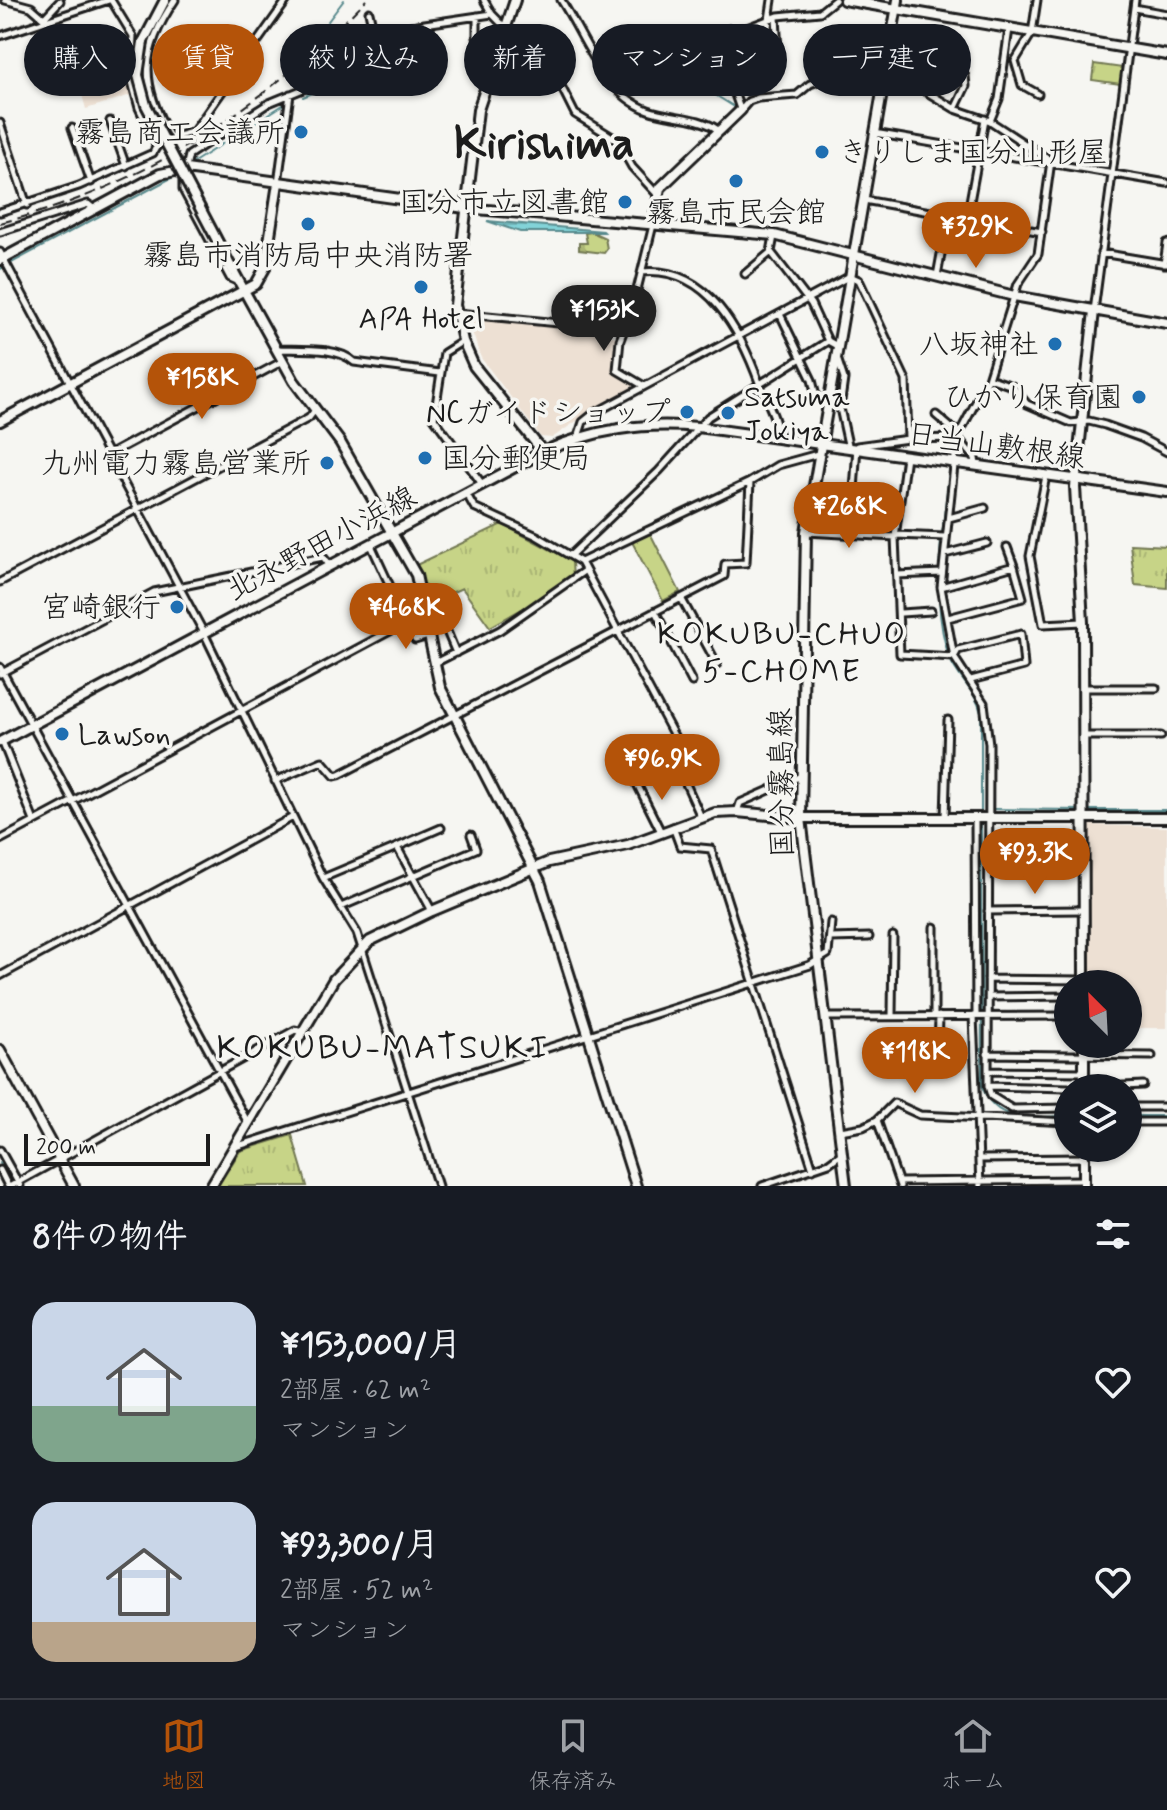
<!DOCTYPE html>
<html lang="ja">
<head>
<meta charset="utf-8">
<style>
  :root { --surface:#171b24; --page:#20242c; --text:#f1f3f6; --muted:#9ea1a6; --line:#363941; --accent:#b45309 }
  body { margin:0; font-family:Mynerve,"Klee One",sans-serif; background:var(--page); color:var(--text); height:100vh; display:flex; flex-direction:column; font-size:30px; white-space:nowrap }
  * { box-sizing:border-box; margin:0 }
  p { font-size:26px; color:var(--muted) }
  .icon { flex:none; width:44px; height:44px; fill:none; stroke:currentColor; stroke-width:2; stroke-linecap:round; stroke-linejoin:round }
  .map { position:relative; height:1186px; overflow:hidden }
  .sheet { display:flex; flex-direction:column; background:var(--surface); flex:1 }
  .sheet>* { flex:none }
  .guide { position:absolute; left:24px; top:24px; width:1120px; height:72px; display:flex; gap:16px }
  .needle { width:52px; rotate:336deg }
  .controls { position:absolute; left:1054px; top:970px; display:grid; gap:16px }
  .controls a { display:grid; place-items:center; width:88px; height:88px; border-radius:50%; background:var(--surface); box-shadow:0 2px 6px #0004; font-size:40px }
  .scale { position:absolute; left:24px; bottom:20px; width:186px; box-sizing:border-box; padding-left:8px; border:4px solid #1c1c1c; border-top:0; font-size:22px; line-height:28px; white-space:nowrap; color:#1c1c1c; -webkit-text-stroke:6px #f6f6f2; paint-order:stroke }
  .price { position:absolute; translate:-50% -68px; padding:0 18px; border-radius:28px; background:var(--accent); color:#fff; font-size:26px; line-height:52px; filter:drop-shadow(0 2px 4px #0008) }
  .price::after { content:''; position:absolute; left:50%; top:48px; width:24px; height:18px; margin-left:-12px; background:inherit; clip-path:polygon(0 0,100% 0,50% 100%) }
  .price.active { background:#222; color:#fff }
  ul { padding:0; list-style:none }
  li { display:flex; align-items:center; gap:24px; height:200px; padding:0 32px }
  li span { display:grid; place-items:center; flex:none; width:224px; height:160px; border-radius:24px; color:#555 }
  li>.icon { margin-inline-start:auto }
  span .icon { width:96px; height:96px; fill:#fffc; stroke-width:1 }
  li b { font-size:34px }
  h2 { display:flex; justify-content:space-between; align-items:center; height:96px; padding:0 32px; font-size:34px }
  .tag { padding:0 28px; border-radius:36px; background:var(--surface); box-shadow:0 2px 6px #0004; font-size:28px; line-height:72px }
  .tag.active { background:var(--accent); color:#fff }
  .dock { display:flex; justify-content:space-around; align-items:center; height:112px; border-top:2px solid var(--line); background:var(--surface); font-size:22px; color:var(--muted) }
  .dock a { display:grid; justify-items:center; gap:4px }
  .dock .active { color:var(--accent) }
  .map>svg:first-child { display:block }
</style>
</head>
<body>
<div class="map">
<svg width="1167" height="1186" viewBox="0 0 1167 1186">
  <defs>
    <pattern id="forest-firs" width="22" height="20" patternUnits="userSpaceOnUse" patternTransform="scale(2)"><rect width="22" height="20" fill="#c7d487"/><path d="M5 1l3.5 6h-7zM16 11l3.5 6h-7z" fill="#aab574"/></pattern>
    <pattern id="park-tufts" width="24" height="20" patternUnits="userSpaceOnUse" patternTransform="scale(2)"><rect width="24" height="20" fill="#c7d487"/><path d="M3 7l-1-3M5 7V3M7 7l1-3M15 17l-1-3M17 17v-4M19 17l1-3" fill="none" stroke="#aab574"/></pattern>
    <pattern id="water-rules" width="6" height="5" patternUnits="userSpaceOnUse" patternTransform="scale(2)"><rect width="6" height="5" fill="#82d3d8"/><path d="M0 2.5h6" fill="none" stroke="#70b5b9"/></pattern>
  </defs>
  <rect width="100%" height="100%" fill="#f6f6f2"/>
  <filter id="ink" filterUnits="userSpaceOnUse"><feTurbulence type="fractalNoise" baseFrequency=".0125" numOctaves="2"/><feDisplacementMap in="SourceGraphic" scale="16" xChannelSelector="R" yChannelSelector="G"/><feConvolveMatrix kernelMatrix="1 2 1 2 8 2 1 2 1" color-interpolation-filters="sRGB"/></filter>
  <g filter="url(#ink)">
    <path fill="#ede0d3" d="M 127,68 L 131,95 L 86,109 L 77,77 L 101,70 L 103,75 Z
      M 466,314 L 595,330 L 619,338 L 616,371 L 642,385 L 584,416 L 552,438 L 541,437 L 481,358 Z
      M 1090,825 L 1167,827 L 1167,1028 L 1128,1028 L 1128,984 L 1090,984 Z"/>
    <path fill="#c7d487" stroke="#727852" stroke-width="2" d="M 649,531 L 680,592 L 663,601 L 631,540 Z"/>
    <path fill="url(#forest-firs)" stroke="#727852" stroke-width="2" d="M 592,232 L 605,238 L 607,249 L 604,253 L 579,250 L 579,243 L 587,243 L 585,233 Z"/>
    <path fill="url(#park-tufts)" stroke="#727852" stroke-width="2" d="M 1094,64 L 1123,68 L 1121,84 L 1092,80 Z
      M 502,524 L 572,561 L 573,580 L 490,627 L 462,588 L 429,603 L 412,567 Z
      M 1130,544 L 1167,546 L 1167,588 L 1135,585 Z
      M 292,1135 L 307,1186 L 218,1186 L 240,1151 Z"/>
    <path fill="url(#water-rules)" stroke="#598a8d" stroke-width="2" d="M 487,221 L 603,231 L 604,232 L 520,232 Z"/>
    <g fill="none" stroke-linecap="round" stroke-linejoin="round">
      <path stroke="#598a8d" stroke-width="2" d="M 304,53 L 344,0
        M 306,60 L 317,78
        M 685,76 L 736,108
        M 303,97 L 324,88 L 322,85
        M 194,162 L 283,105
        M 0,269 L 173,177
        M 951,458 L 953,441
        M 942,534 L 950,464
        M 941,540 C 938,578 936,622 950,659 C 958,678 976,691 981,713 L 981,815
        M 992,809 L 1082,810
        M 1088,810 L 1167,810
        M 981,822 L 982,1086 C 995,1125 1033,1118 1068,1115
        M 1128,1116 L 1167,1116
        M 0,1163 L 12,1183"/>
      <defs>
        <path id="street" d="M 5,0 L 31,7 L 47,21
          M 111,0 L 133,36 L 131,78 L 139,108 L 156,144
          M 484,0 L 492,14 L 559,82 L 575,114 L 617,140 L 632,167 L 656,193
          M 561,0 C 585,37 603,93 648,110 C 670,118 699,116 718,130
          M 1037,0 L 1032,33 L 1015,61 L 1022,85 L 1038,94
          M 1134,8 L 1167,14
          M 369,12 L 375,39
          M 477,16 L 477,38 L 496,54
          M 45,17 L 60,1
          M 776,17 L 778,51
          M 0,36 L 109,0
          M 765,46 L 772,0
          M 740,109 L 724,63 L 729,29 L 747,28 L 778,16 L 820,12 L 835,0
          M 955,109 L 966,86 L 965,76
          M 741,110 L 749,101 L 758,98 L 797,95 L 810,84 L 851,69 L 879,69 L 907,80 L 955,109 L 990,121 L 1051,161 L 1038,254 L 1018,284 L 988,379 L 957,438 L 908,439 L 857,446 L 851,535
          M 110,121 L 126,166
          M 990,121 L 999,99 L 1009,29
          M 0,123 L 27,205
          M 72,128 L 91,182
          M 874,133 L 1167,183
          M 170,137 C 140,82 140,52 175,0
          M 186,168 L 189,155 L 269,103 L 318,83 L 358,47 L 375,39 L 411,26 L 492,14
          M 183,178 L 183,190 L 230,278 L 239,282
          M 278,183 L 290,94
          M 864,200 L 1042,232
          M 0,212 L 79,186 L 153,153 C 161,135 178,138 194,131 L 287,0
          M 967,218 L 985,119
          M 0,232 L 88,204 L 94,209
          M 774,236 L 771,252 L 811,304 L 828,341 L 837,346
          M 0,252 L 204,633 L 323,878 L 357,933 L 438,1186
          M 1101,253 L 1167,264
          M 1164,264 L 1167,243
          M 642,272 C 708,266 741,332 760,385 C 767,402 778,420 778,438
          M 745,274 L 771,252
          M 937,276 L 948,216
          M 634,303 L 620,340 L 617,370 L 644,386
          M 1094,311 L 1135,0
          M 457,313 L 589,326 L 607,309 L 634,302 L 653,225
          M 780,314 L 812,380 L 817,400 L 827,405
          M 463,341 L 444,353 L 434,418 L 482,484
          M 277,349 C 299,350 337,346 354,362 L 440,373
          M 838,361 L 844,379 L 840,408 L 849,449
          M 989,378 L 1012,386 L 1027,404 L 1071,423 L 1089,421 L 1105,425 L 1141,438 L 1167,452
          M 936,415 L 957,433
          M 578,437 L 583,422 L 593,414 L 850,276 L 859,280 L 906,380 L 908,439
          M 957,438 L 941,587 L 954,657 L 984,703 L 989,744 L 988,1086 L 991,1096 L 1012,1109 L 1068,1108
          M 958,438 L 975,458 L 976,465
          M 108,455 L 283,361
          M 906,456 L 895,537 L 900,654 L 954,657 L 958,650 L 1021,634 L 1024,666 L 971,680
          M 1046,476 L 1030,556 L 1043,624 L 1083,622
          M 466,493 L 474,507 L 537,536 L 581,562 L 687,760 L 690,767 L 682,775 L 701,817
          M 949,518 L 985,508
          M 807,532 L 895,537
          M 895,535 L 945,537
          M 371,545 L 415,640 L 428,636
          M 1007,547 L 1014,566
          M 945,554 L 987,543
          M 571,555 L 659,471 L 708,417 L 828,341
          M 581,562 L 750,482 L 778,465 L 818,454
          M 897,575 L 942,573
          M 0,582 L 309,418 L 315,410
          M 941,587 L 1014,566 L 1023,598 L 948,618
          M 681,598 L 717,664
          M 424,605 L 435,603 L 456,653
          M 655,611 L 692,682
          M 901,613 L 931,611
          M 435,663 L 500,630 L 584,571
          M 0,667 L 248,1123
          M 0,674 L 154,592 L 323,557 L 330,566
          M 1084,688 L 1156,688
          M 1084,736 L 1161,736
          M 2,741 L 34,821
          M 275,781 L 322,761 L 335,776 L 339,775 L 724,576 L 725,564 L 746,563 L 750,482
          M 637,784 L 661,832
          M 737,812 L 740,803 L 801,776
          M 945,817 L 948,720
          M 975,818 L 976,1016
          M 673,827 L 680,846 L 711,849 L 813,1169
          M 0,840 L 407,622
          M 397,847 L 441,828
          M 323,878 L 397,847 L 432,911
          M 341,907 L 476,849 L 471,835
          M 988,911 L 1083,910
          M 934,927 L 934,1016
          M 830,938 L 869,937
          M 0,976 L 293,817
          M 988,979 L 1083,980
          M 988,997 L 1068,996
          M 892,1016 L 893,936
          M 939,1016 L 938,1054 L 947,1054
          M 973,1016 L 980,1186
          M 825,1017 L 1068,1016
          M 987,1054 L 1152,1056
          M 988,1071 L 1083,1072
          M 988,1086 L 1068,1088
          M 1084,1088 L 1143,1085
          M 1128,1107 L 1167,1107
          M 877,1120 L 900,1186
          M 1128,1122 L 1167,1122
          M 840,1131 L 863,1127 L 877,1120 L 894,1103 L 920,1115 L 1068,1122
          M 235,1147 L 810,965 L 828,954 L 831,922
          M 0,1150 L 20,1186
          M 980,1159 L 1083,1158
          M 0,1170 L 8,1186
          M 899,1182 L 1084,1180
          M 11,1186 L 295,1030 L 302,1032
          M 762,1186 L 829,1163 L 841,1154"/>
        <path id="secondary" d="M 515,0 L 478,110 L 455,305 L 463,341 L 474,366 L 543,452
          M 844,0 L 1167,55
          M 143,42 L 165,0
          M 653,224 L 660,188 L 741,110
          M 0,260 L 160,174 L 186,169 L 465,208 L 774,235 L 1014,296 L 1167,323
          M 230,265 L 294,381 L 340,442 L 416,575 L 440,687 L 540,881 L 636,1186
          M 0,421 L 256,284 L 265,268 L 278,183
          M 0,742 L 543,452 C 594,429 643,422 698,427 L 1167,492
          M 1084,984 L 1083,622 L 1075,487 L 1094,311
          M 0,1050 L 74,1186
          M 1084,1088 L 1084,1044
          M 1084,1148 L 1084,1186
          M 211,1186 L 334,979 L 370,941 L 432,911 L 549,862 L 628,845 L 715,813 L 737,812 L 801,818 L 1167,818"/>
        <path id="primary" d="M 846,1186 L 801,818 L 806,532 L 898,0"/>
      </defs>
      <use href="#street" stroke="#1c1c1c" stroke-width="11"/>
      <use href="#secondary" stroke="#1c1c1c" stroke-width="14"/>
      <use href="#primary" stroke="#1c1c1c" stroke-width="14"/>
      <use href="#street" stroke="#f6f6f2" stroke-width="5"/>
      <use href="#secondary" stroke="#f6f6f2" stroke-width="8"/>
      <use href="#primary" stroke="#f6f6f2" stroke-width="8"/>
      <path stroke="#1c1c1c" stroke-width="2" stroke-dasharray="12 6" stroke-linecap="butt" d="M 0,223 C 145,188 264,106 366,0"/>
      <defs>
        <path id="secondary-bridge" d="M 143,42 L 138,75 L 146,105 L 230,265"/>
      </defs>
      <use href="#secondary-bridge" stroke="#1c1c1c" stroke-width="14" stroke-linecap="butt"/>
      <use href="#secondary-bridge" stroke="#f6f6f2" stroke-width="8"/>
    </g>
  </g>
  <g fill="#1f6fb2" stroke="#f6f6f2" stroke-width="3">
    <circle cx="301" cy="132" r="8"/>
    <circle cx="822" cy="152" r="8"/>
    <circle cx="736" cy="181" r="8"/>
    <circle cx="625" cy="202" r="8"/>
    <circle cx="308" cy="224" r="8"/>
    <circle cx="421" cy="287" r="8"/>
    <circle cx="1055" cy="344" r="8"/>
    <circle cx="1139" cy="397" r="8"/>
    <circle cx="687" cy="412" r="8"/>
    <circle cx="728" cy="413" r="8"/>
    <circle cx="425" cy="458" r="8"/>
    <circle cx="327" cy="463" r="8"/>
    <circle cx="177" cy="607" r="8"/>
    <circle cx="62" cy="734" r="8"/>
  </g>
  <g text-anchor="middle" stroke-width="7" stroke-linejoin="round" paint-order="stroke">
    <g font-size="30" fill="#1c1c1c" stroke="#f6f6f2" text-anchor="end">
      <text x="285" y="142">霧島商工会議所</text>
      <text x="838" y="162" text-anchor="start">きりしま国分山形屋</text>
      <text x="609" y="212">国分市立図書館</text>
      <text x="736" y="222" text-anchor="middle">霧島市民会館</text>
      <text x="308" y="265" text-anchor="middle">霧島市消防局中央消防署</text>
      <text x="421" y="328" text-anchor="middle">APA Hotel</text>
      <text x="1039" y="354">八坂神社</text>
      <text x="744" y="406" text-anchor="start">Satsuma<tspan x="744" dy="34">Jokiya</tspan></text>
      <text x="1123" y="407">ひかり保育園</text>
      <text x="671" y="422">NCガイドショップ</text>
      <text x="441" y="468" text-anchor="start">国分郵便局</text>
      <text x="311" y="473">九州電力霧島営業所</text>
      <text x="161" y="617">宮崎銀行</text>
      <text x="78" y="744" text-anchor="start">Lawson</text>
    </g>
    <g font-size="30" fill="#1c1c1c" stroke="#f6f6f2">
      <text transform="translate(996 445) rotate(8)" y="10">日当山敷根線</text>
      <text transform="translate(321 543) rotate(-28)" y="10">北永野田小浜線</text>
      <text transform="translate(781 783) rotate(-91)" y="10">国分霧島線</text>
    </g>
    <g font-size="32" letter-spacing="2" fill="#1c1c1c" stroke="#f6f6f2">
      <text x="782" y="644">KOKUBU-CHUO<tspan x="782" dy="37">5-CHOME</tspan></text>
    </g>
    <g font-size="34" letter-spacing="2" fill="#1c1c1c" stroke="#f6f6f2">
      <text x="383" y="1058">KOKUBU-MATSUKI</text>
    </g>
    <g font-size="46" font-weight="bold" fill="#1c1c1c" stroke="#f6f6f2">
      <text x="544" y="158">Kirishima</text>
    </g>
  </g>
</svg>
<div class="controls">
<a><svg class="needle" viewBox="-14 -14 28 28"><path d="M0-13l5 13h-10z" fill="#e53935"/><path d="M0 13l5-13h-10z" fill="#9ea1a6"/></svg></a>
<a><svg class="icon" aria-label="layers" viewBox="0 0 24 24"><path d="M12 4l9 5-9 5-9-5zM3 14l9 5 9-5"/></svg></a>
</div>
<div class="scale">200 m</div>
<b class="price" style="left:976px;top:270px">¥329K</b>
<b class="price active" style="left:604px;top:353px">¥153K</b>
<b class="price" style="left:202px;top:421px">¥158K</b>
<b class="price" style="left:849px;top:550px">¥268K</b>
<b class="price" style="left:406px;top:651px">¥468K</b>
<b class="price" style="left:662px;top:802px">¥96.9K</b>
<b class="price" style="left:1035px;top:896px">¥93.3K</b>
<b class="price" style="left:915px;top:1095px">¥118K</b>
<div class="guide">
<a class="tag">購入</a>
<a class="tag active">賃貸</a>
<a class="tag">絞り込み</a>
<a class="tag">新着</a>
<a class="tag">マンション</a>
<a class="tag">一戸建て</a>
</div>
</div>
<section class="sheet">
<h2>8件の物件<svg class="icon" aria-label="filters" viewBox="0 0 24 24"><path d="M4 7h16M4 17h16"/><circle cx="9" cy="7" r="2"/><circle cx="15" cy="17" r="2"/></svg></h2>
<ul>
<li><span style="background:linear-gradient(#c9d6e8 65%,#7fa58c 0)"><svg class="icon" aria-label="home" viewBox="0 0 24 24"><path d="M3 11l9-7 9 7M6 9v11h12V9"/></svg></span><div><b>¥153,000/月</b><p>2部屋 · 62 m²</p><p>マンション</p></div><svg class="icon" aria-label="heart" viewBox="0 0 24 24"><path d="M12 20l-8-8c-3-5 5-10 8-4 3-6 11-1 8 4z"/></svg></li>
<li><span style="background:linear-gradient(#c9d6e8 75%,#b9a48a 0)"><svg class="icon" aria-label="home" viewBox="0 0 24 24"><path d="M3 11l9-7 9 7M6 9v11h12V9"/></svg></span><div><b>¥93,300/月</b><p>2部屋 · 52 m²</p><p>マンション</p></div><svg class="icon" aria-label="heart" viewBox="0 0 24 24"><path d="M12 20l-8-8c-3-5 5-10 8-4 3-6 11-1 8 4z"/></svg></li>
</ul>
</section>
<nav class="dock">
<a class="active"><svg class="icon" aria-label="map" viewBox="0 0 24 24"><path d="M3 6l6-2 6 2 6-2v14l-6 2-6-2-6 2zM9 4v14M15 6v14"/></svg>地図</a>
<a><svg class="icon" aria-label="saved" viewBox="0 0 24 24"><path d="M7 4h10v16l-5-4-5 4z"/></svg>保存済み</a>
<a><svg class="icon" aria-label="home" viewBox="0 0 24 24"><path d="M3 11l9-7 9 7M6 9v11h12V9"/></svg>ホーム</a>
</nav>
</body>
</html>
